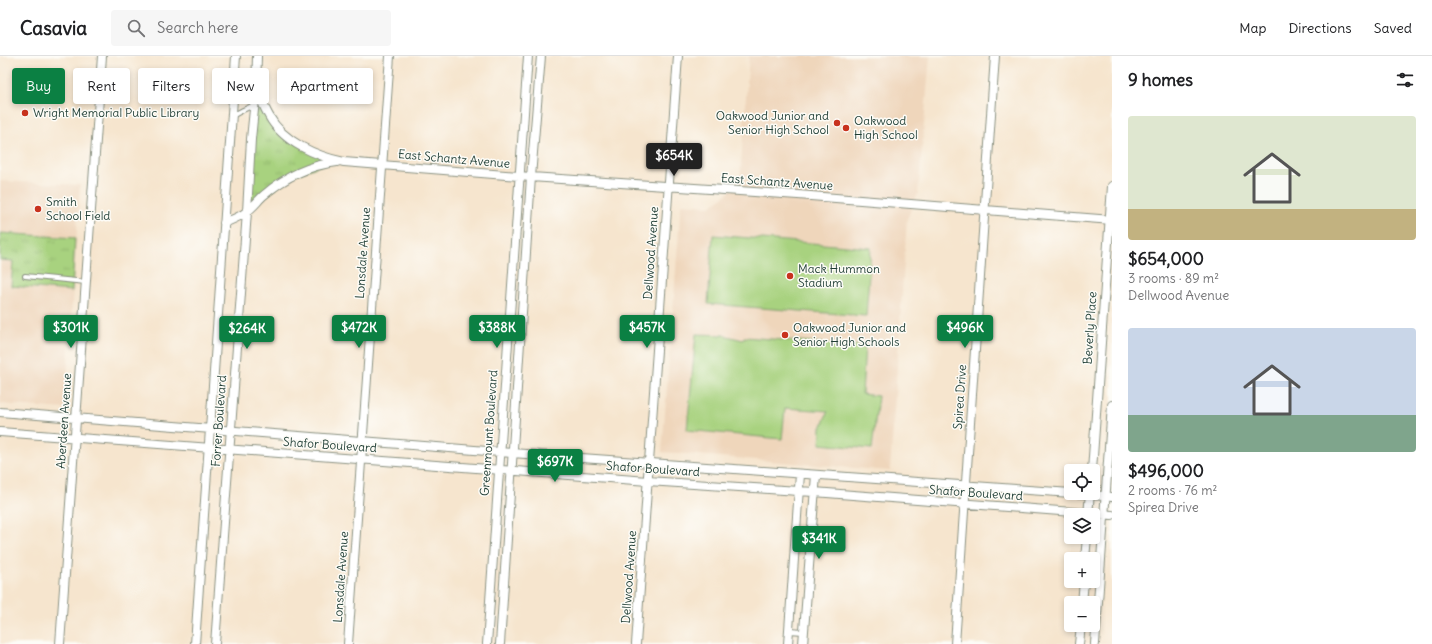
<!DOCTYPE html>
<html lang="en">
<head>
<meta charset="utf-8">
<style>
  :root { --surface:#fff; --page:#f6f6f6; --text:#202124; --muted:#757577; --line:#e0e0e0; --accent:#0b8043 }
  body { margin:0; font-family:Delius,sans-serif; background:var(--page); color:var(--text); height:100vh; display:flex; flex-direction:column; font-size:15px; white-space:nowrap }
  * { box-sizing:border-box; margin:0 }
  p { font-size:13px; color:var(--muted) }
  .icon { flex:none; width:22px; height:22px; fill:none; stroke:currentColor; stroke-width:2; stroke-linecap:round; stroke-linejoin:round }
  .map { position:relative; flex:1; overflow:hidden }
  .panel { display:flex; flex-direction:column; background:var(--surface); width:320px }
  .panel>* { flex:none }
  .top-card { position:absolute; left:12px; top:12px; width:380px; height:36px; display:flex; gap:8px }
  .tools { position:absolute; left:1064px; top:408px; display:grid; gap:8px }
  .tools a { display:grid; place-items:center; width:36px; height:36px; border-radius:4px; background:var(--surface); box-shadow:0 2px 6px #0003; font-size:20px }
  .price { position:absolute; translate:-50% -34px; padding:0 9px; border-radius:4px; background:var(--accent); color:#fff; font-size:13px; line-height:26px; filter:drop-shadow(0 1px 2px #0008) }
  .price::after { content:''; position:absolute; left:50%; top:24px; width:12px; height:9px; margin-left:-6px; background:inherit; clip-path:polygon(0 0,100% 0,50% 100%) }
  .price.current { background:#222; color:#fff }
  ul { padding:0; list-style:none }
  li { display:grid; align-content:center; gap:8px; height:212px; padding:0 16px }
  li span { display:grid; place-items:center; height:124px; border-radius:4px; color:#555 }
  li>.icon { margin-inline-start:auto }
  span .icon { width:72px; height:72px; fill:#fffc; stroke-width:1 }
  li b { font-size:17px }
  h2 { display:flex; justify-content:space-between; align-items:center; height:48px; padding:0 16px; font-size:17px }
  .tag { padding:0 14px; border-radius:4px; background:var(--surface); box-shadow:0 2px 6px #0003; font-size:14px; line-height:36px }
  .tag.current { background:var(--accent); color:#fff }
  header { display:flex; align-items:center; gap:24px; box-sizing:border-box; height:56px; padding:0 20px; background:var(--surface); border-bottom:1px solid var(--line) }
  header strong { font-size:19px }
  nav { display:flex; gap:22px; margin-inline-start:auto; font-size:14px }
  .search { width:280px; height:36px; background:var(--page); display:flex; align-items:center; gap:10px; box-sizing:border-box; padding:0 14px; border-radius:4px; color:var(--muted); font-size:15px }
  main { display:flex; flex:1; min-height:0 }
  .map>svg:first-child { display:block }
</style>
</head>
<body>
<header>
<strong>Casavia</strong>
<div class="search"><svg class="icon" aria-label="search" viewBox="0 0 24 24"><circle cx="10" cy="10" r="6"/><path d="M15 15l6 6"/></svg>Search here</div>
<nav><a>Map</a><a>Directions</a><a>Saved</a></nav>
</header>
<main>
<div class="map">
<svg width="1112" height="588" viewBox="0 0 1112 588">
  <defs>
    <pattern id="grass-tufts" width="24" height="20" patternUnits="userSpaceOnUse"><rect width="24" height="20" fill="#a8d27f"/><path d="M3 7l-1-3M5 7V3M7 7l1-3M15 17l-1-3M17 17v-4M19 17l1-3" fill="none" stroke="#90b56e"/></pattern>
  </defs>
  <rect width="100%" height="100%" fill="#fdfcf7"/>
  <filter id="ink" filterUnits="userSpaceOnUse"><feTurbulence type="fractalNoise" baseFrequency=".025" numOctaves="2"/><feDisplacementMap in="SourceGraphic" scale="8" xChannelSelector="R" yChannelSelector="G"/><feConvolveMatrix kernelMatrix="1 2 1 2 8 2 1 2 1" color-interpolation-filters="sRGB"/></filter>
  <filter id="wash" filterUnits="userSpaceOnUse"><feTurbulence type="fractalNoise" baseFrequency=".012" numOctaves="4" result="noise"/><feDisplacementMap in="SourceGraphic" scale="16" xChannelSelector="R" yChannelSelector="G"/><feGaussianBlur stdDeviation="0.9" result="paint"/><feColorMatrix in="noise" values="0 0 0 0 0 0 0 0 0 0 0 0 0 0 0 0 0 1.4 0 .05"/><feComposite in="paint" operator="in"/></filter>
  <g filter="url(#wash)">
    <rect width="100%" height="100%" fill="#f6e5ce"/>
    <path fill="#efd6bb" d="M 749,0 L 930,0 L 918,137 L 907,163 L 890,415 L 662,396 L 681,148 L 711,150 L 738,129 L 740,123 Z
      M 0,125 L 80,129 L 65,353 L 0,348 Z"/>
    <path fill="url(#grass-tufts)" stroke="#64885a" d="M 264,48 L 286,80 L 335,104 L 289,121 L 247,156 L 255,49 Z
      M 0,177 L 75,182 L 72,235 L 11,230 L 13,205 L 0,204 Z"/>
    <path fill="#a8d27f" stroke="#64885a" d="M 713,179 L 871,192 L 866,260 L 708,248 Z
      M 696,278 L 723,279 L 743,284 L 744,281 L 865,290 L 862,338 L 878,340 L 872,393 L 820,388 L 821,372 L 828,355 L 785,352 L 782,383 L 687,374 Z"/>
  </g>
  <g filter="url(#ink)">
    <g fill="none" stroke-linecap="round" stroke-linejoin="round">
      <defs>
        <path id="service" d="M 232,60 L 243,54 L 254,49
          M 25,220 L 86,226
          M 789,575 L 804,576"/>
        <path id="minor" d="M 256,34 C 261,43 264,51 269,60 C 283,86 316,100 344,106 L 531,121 L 798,139 L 1112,164
          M 224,167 C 231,164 240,161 246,156 C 253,152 258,144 264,139 C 285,121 310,109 337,106
          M 0,356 L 512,397 L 1071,437
          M 0,376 L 648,425 L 814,436 L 1112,459
          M 1092,415 L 1112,130
          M 1074,437 L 1112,441
          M 1088,459 L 1090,437
          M 1085,503 L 1087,481
          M 1082,547 L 1084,525
          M 60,588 L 102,0
          M 195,588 L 236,0
          M 215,588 L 247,156 L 251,83 L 256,34 L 257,0
          M 348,588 L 390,0
          M 487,588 L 528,0
          M 500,588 L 531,121 L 541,0
          M 636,588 L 678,0
          M 788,588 L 800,418
          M 803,588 L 816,419
          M 955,588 L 995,0
          M 1079,588 L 1081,569
          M 1095,588 L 1112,349"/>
      </defs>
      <use href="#service" stroke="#8a9181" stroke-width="6"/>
      <use href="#minor" stroke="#8a9181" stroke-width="10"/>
      <use href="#service" stroke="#fff" stroke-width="4"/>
      <use href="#minor" stroke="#fff" stroke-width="8"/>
    </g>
  </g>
  <g fill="#c8321e" stroke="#fdfcf7" stroke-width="1.5">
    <circle cx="25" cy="57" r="4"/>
    <circle cx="837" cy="67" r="4"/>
    <circle cx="846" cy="72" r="4"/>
    <circle cx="38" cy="153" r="4"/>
    <circle cx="790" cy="220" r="4"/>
    <circle cx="785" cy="279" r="4"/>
  </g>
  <g text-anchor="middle" stroke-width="3" stroke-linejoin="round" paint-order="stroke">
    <g font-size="12" fill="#1f3d34" stroke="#fdfcf7" text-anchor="start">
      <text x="33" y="61">Wright Memorial Public Library</text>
      <text x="829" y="64" text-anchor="end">Oakwood Junior and<tspan x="829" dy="14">Senior High School</tspan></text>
      <text x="854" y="69">Oakwood<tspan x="854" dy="14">High School</tspan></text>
      <text x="46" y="150">Smith<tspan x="46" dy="14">School Field</tspan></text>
      <text x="798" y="217">Mack Hummon<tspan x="798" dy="14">Stadium</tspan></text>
      <text x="793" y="276">Oakwood Junior and<tspan x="793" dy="14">Senior High Schools</tspan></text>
    </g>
    <g font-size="12" fill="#1f3d34" stroke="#fdfcf7">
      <text transform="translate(454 103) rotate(5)" y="4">East Schantz Avenue</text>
      <text transform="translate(777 126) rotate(4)" y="4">East Schantz Avenue</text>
      <text transform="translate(363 197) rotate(-86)" y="4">Lonsdale Avenue</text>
      <text transform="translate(651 197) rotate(-86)" y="4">Dellwood Avenue</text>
      <text transform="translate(1090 272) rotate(-86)" y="4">Beverly Place</text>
      <text transform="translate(960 341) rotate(-86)" y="4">Spirea Drive</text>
      <text transform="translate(64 365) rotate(-86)" y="4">Aberdeen Avenue</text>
      <text transform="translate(219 365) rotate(-86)" y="4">Forrer Boulevard</text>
      <text transform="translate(489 377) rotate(-86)" y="4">Greenmount Boulevard</text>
      <text transform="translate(330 389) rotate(4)" y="4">Shafor Boulevard</text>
      <text transform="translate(653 413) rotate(4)" y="4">Shafor Boulevard</text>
      <text transform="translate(976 437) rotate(4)" y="4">Shafor Boulevard</text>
      <text transform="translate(341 521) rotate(-86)" y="4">Lonsdale Avenue</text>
      <text transform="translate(629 521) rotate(-86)" y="4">Dellwood Avenue</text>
    </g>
  </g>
</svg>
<div class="tools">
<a><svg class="icon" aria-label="locate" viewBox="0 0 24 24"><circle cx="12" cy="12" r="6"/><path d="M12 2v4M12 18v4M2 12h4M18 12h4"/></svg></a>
<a><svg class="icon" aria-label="layers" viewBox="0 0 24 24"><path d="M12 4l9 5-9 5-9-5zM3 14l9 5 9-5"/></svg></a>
<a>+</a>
<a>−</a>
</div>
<b class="price current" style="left:674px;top:121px">$654K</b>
<b class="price" style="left:71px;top:293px">$301K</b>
<b class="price" style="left:359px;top:293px">$472K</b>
<b class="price" style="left:497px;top:293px">$388K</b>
<b class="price" style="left:647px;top:293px">$457K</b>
<b class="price" style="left:965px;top:293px">$496K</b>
<b class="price" style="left:247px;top:294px">$264K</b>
<b class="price" style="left:555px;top:427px">$697K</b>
<b class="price" style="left:819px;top:504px">$341K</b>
<div class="top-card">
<a class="tag current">Buy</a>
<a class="tag">Rent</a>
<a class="tag">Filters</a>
<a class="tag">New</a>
<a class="tag">Apartment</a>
</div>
</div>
<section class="panel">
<h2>9 homes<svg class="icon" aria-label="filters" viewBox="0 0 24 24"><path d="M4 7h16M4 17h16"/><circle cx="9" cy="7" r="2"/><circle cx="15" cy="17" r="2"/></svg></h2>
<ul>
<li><span style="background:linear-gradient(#dfe7d0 75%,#c2b280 0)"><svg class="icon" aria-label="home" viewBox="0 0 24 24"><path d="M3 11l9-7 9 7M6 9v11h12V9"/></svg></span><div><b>$654,000</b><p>3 rooms · 89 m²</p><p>Dellwood Avenue</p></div></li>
<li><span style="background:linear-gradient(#c9d6e8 70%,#7fa58c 0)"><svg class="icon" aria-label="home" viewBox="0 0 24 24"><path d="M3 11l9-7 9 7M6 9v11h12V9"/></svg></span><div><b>$496,000</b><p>2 rooms · 76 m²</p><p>Spirea Drive</p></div></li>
</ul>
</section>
</main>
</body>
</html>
